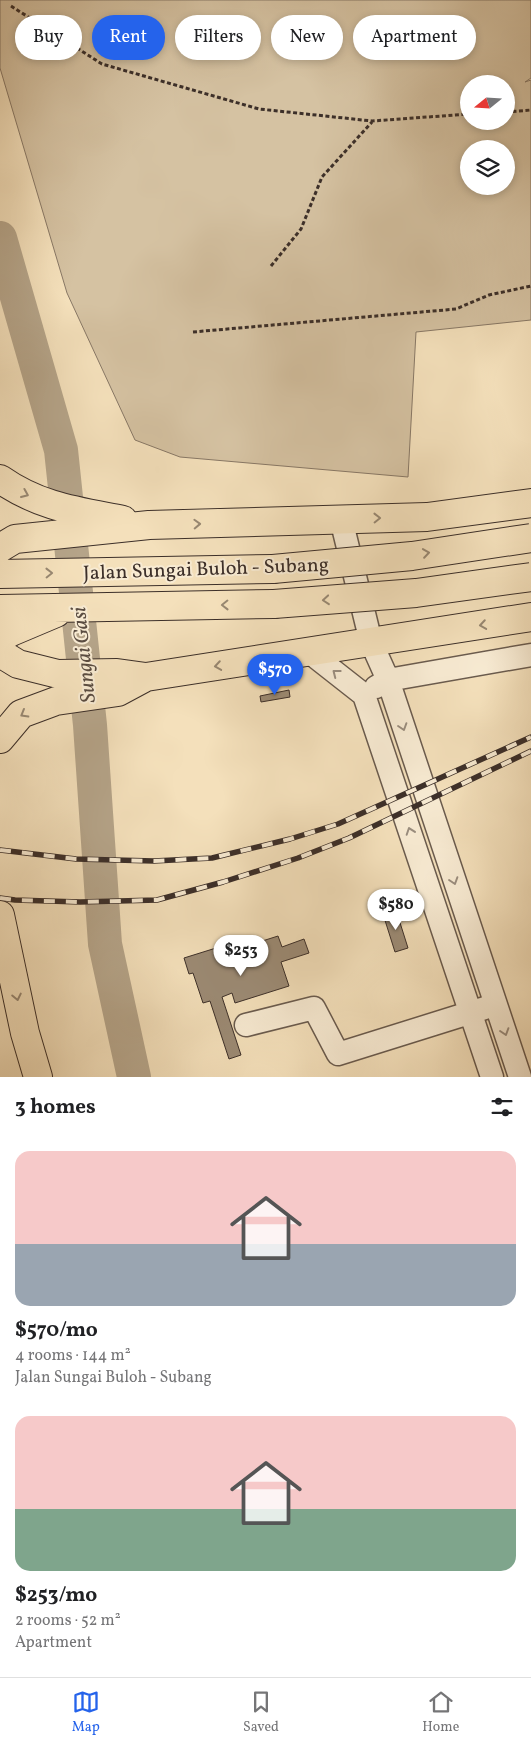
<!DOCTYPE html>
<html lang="en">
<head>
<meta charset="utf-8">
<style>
  :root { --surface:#fff; --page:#f2f2f2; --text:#202124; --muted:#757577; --line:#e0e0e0; --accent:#2563eb }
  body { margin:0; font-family:Vollkorn,serif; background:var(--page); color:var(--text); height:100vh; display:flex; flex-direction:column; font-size:19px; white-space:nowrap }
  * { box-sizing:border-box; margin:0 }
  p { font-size:16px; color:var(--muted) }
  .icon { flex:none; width:28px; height:28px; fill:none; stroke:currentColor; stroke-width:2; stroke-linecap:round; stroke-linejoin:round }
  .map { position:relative; height:1077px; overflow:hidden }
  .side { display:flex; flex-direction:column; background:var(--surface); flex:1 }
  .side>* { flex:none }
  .top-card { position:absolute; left:15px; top:15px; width:501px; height:45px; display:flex; gap:10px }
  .needle { width:32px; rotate:252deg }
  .buttons { position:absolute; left:460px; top:75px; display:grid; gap:10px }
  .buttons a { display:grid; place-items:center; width:55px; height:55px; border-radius:50%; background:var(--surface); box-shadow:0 2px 8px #0003; font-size:25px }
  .price { position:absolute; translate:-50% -42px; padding:0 11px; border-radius:18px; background:#fff; color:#222; font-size:16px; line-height:32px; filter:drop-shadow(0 1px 2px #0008) }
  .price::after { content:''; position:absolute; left:50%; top:30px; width:15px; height:11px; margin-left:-8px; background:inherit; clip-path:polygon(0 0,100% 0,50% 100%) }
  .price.current { background:var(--accent); color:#fff }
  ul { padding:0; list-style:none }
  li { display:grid; align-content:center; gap:10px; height:265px; padding:0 15px }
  li span { display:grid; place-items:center; height:155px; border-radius:15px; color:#555 }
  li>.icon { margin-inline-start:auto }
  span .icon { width:90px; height:90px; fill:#fffc; stroke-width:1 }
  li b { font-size:21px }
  h2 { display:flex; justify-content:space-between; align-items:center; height:60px; padding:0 15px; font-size:21px }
  .tag { padding:0 18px; border-radius:22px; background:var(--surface); box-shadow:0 2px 8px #0003; font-size:18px; line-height:45px }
  .tag.current { background:var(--accent); color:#fff }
  .tab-bar { display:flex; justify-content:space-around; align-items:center; height:70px; border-top:1px solid var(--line); background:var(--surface); font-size:14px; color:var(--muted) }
  .tab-bar a { display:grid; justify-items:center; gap:2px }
  .tab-bar .current { color:var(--accent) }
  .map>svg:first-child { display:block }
</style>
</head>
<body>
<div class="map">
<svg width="531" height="1077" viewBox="0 0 531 1077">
  <rect width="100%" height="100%" fill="#f4e0bb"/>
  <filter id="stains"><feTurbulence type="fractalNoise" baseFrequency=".004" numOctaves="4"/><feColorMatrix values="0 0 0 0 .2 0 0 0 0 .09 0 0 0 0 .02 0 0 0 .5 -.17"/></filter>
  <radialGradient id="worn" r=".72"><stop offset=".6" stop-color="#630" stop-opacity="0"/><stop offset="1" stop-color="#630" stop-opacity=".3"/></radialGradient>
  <path fill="#d5c2a2" stroke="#887866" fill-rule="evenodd" d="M 0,0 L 531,0 L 531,78 L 525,82 L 531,80 L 531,320 L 416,332 L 408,477 L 180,457 L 135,440 L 67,293 L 0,68 ZM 469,84 L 506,84 L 506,121 L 469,121 ZM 469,149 L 506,149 L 506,186 L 469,186 Z"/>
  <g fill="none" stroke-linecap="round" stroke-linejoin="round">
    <path stroke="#b5a489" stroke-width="34" d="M 0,238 L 61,450 L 90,725 L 105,944 L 134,1077"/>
  </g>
  <path fill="#9c8b75" stroke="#3c2f29" d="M 289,690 L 290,697 L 261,702 L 260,696 Z
    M 396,910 L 408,948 L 395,952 L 383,914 Z
    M 278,936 L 282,947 L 304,939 L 309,953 L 281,962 L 289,986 L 235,1003 L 232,993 L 222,997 L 241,1055 L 229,1059 L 210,1001 L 203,1003 L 193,973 L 189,974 L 184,958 L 232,943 L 234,950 Z"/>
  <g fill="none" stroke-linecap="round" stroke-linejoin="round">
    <defs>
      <path id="minor" d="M 341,519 L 371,642 L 388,680 L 520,1077
        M 308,651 L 364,695 L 492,1077
        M 376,687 L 388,680 L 531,655
        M 246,1025 L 314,1008 L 338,1054 L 485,1008"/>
      <path id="highway" d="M 0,479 C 40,507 77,511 123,520
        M 0,548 L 15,539 L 149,525 L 427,517 L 531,503
        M 0,574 L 273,569
        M 0,609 L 274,604
        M 0,639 L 11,632 L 56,613
        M 0,653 L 18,664 L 58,674 L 117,673 L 146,677 L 531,617
        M 0,739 L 21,714 L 56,701 L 118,692 L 146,677
        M 0,915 L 25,1033 L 38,1077"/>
    </defs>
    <use href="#minor" stroke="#6a5b4e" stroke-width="25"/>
    <use href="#highway" stroke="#3c2f29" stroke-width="30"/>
    <path stroke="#3c2f29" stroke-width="3" stroke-dasharray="4 2.5" stroke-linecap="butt" d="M 11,6 L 102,64 L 259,109 L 372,121 L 469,114
      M 506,112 L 531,110
      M 271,266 L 301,229 L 322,177 L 372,122
      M 193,332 L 456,309 L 489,295 L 531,286"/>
    <use href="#minor" stroke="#f8ebd3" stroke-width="22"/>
    <use href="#highway" stroke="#f4e0bb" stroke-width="28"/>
    <defs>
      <path id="rail" d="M 0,850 L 76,859 L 154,861 L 212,858 L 290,839 L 338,824 L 531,737
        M 0,898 L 15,900 L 80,902 L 157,900 L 223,882 L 298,858 L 349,838 L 531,751"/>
    </defs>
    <use href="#rail" stroke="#3c2f29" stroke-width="5.5"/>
    <use href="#rail" stroke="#f8ebd3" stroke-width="4" stroke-dasharray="11" stroke-linecap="butt"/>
    <defs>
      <path id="highway-bridge" d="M 273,569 L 412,556 L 531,538
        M 274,604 L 416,593 L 531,577"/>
    </defs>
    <use href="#highway-bridge" stroke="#3c2f29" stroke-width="30" stroke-linecap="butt"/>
    <use href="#highway-bridge" stroke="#f4e0bb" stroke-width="28"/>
  </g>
  <defs><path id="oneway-chevron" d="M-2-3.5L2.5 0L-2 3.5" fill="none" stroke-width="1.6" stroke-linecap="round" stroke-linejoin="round" transform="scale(1.25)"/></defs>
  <g stroke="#988872">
    <use href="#oneway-chevron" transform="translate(25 494) rotate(23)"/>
    <use href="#oneway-chevron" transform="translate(377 518) rotate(-1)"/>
    <use href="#oneway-chevron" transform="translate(197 524) rotate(-2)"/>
    <use href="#oneway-chevron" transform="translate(426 553) rotate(-8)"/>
    <use href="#oneway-chevron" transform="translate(49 573) rotate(-1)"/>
    <use href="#oneway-chevron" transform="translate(326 600) rotate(175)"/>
    <use href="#oneway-chevron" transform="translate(225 605) rotate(179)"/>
    <use href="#oneway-chevron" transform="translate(483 625) rotate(171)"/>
    <use href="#oneway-chevron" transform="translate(218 666) rotate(171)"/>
    <use href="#oneway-chevron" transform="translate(24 714) rotate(150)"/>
    <use href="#oneway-chevron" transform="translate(17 997) rotate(78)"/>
  </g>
  <g stroke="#9a8d7e">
    <use href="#oneway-chevron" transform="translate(336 673) rotate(-142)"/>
    <use href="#oneway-chevron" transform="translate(403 727) rotate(72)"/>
    <use href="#oneway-chevron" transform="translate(410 831) rotate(-109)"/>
    <use href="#oneway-chevron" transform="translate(454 881) rotate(72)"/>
    <use href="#oneway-chevron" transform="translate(505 1032) rotate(72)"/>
  </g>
  <g text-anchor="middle" stroke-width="4" stroke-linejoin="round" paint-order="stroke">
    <g font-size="20" fill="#3c2f29" stroke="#f8ebd3">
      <text transform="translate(206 568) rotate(-2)" y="7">Jalan Sungai Buloh - Subang</text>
    </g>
    <g font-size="21" font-style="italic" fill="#5a4c41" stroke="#f8ebd3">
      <text transform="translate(83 655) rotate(-96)" y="7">Sungai Gasi</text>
    </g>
  </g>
  <rect width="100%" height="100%" filter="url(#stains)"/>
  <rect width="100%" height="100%" fill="url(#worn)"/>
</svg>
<div class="buttons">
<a><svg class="needle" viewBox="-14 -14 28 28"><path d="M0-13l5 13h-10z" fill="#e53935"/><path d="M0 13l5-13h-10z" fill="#757577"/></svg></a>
<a><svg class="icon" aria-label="layers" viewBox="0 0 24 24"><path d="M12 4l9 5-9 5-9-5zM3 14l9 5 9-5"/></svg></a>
</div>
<b class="price current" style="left:275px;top:696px">$570</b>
<b class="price" style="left:396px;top:931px">$580</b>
<b class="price" style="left:241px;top:977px">$253</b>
<div class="top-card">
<a class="tag">Buy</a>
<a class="tag current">Rent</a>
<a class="tag">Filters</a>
<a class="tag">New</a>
<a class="tag">Apartment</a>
</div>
</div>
<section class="side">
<h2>3 homes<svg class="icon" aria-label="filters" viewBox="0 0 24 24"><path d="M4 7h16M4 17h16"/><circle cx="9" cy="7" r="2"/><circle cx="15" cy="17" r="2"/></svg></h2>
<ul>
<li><span style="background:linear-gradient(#f6c9c9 60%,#9aa5b1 0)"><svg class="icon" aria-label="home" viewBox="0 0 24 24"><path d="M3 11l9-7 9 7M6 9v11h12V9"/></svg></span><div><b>$570/mo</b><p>4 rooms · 144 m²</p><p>Jalan Sungai Buloh - Subang</p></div></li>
<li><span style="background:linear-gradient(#f6c9c9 60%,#7fa58c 0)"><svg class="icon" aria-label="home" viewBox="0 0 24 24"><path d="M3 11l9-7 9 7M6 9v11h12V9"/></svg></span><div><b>$253/mo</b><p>2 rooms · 52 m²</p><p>Apartment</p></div></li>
</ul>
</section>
<nav class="tab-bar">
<a class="current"><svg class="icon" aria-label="map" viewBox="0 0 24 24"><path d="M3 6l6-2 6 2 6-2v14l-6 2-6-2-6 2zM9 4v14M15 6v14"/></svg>Map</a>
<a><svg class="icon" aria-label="saved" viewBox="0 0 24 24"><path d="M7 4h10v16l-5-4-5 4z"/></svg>Saved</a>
<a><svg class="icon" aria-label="home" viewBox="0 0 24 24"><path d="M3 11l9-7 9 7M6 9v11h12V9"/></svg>Home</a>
</nav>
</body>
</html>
